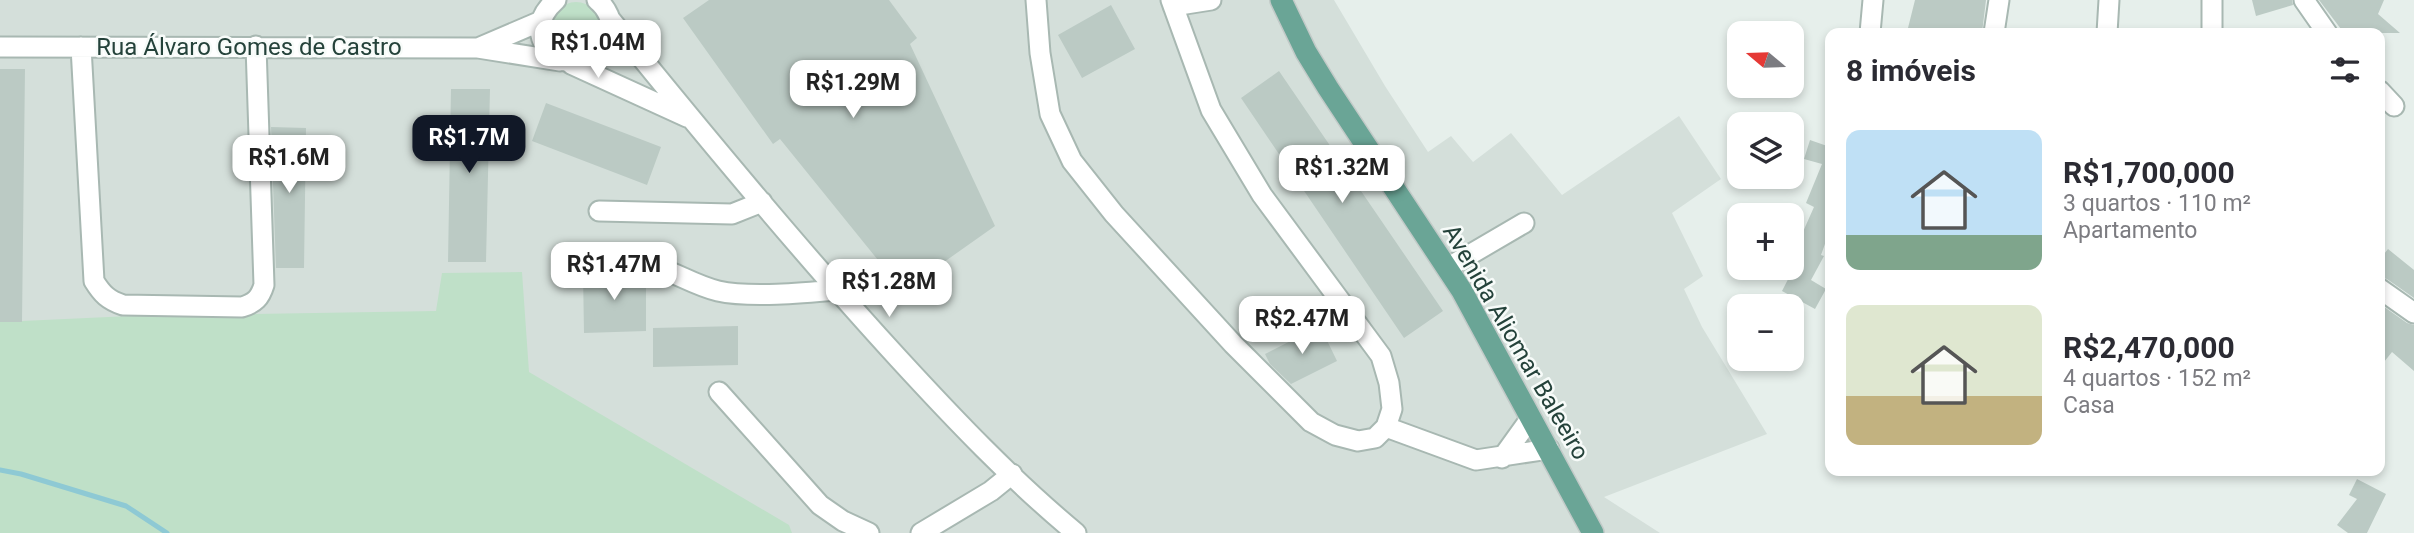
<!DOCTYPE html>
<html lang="pt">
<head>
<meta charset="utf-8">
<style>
  :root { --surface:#fff; --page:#f7f7f7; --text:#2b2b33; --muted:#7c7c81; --accent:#111827 }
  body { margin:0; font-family:Roboto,sans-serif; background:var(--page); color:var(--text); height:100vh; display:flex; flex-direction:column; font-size:26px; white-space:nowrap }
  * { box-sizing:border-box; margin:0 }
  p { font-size:23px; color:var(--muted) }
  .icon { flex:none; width:38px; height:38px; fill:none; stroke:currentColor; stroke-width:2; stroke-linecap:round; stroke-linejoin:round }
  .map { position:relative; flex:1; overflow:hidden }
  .details { position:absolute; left:1825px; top:28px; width:560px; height:448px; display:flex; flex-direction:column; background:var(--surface); border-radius:14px; box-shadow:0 4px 10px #0003 }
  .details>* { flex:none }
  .needle { width:46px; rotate:289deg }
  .buttons { position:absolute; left:1727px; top:21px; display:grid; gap:14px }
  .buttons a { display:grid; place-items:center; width:77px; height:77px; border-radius:14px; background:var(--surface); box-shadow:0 4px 10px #0003; font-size:35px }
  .price { position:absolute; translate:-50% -60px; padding:0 16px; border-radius:14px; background:#fff; color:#222; font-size:23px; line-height:46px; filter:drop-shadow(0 2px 4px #0008) }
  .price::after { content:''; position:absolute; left:50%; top:42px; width:21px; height:16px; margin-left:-10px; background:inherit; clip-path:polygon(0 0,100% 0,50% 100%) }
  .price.current { background:var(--accent); color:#fff }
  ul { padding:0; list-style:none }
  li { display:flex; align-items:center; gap:21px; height:175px; padding:0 21px }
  li span { display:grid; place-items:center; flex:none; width:196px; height:140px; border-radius:14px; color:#555 }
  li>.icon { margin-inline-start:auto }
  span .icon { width:84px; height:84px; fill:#fffc; stroke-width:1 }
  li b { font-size:30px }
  h2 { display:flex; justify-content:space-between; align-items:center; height:84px; padding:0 21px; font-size:30px }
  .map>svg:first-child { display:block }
</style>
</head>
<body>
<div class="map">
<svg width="2414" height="533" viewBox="0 0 2414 533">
  <rect width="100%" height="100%" fill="#e6efeb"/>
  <path fill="#d4dfda" d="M 0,0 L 1334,0 L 1385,86 L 1428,152 L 1451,136 L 1473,162 L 1511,133 L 1562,195 L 1679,116 L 1721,179 L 1672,213 L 1703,276 L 1684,289 L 1702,327 L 1767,434 L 1604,497 L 1660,533 L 0,533 Z"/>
  <path fill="#bfe0c8" d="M551 27a25 25 0 1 1 50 0a25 25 0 1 1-50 0Z
    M 522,272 L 529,372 L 789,525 L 792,533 L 0,533 L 0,322 L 130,316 L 436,311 L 442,273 Z"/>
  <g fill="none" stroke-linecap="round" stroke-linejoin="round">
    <path stroke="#8ec9d4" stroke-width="5" d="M 0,470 L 21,474 L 126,506 L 167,533"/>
  </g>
  <path fill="#bbcac4" d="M 709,0 L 889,0 L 917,38 L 910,44 L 995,226 L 903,291 L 780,139 L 773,144 L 683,18 Z
    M 1915,0 L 1986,0 L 1982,33 L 1932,33 L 1908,28 Z
    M 2252,0 L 2292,0 L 2293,5 L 2256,16 Z
    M 2319,0 L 2384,0 L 2378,14 L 2400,33 L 2344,33 Z
    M 1111,5 L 1135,49 L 1082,78 L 1058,35 Z
    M 0,69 L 25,69 L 22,322 L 0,322 Z
    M 1279,71 L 1443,311 L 1404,338 L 1241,98 Z
    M 451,89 L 490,89 L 486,262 L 448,262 Z
    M 546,103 L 661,147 L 647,185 L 532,141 Z
    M 271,127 L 306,128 L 304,268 L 276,268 Z
    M 1810,140 L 1830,147 L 1830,145 L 1830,230 L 1821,255 L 1824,256 L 1811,280 L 1826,289 L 1815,309 L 1782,291 L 1798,260 L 1792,257 L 1792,240 L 1798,243 L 1814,207 L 1806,203 L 1822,164 L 1804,159 Z
    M 2388,249 L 2414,270 L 2414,298 L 2387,279 L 2380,277 L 2380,259 Z
    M 583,272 L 618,272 L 646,276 L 646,331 L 584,333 Z
    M 2380,304 L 2407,323 L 2414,325 L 2414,371 L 2392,352 L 2380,367 Z
    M 738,326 L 738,365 L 653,367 L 653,328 Z
    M 1320,326 L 1337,361 L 1291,384 L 1270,364 L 1265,354 Z
    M 2357,479 L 2386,494 L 2367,533 L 2348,533 L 2337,525 L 2357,499 L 2349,495 Z"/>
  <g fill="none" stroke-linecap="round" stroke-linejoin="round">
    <defs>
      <path id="minor" d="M 556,0 C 503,47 600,97 611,34 C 613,21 607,8 597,0
        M 1036,0 L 1040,53 L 1050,114 L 1072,161 L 1114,214 L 1233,344 L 1311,422 L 1335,435 L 1358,441 L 1375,438 L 1386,427 L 1392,409 L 1389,383 L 1381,356 L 1262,195 L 1211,110 L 1171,0
        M 2304,0 L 2327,33
        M 1173,6 L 1211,0
        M 610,19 C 703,134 798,249 898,358 C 954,419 1012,480 1076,533
        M 1870,33 L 1873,0
        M 1994,33 L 1999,0
        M 2107,33 L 2109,0
        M 2212,33 L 2212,0
        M 0,47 L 478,48 L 560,61
        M 81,47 L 94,281 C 102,294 108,300 123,305 L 242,307 C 255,303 260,298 264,285 L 256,46
        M 478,48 L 541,21
        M 571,64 L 687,117
        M 2380,91 L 2394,106
        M 599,211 L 732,214 L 762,202
        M 571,259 C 596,260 623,258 647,264 C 672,270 693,285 718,291 C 749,298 804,293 837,290
        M 1447,268 L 1524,223
        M 2380,289 L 2414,313
        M 719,392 L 820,505 L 843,521 L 869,533
        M 1386,427 L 1476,460 L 1549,449
        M 1502,458 L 1530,419
        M 921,533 L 991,491 L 1012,474"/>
      <path id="major" d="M 1281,0 L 1306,52 L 1328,88 L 1462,291 L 1593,533"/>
    </defs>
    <use href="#minor" stroke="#a8b8b2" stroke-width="23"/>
    <use href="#major" stroke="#c2cac8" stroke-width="24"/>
    <use href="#minor" stroke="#fff" stroke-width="19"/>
    <use href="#major" stroke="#6aa596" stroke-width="21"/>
  </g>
  <g text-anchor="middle" stroke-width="5" stroke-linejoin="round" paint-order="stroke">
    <g font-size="24" fill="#24423a" stroke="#f7fbf9">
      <text x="249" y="55">Rua Álvaro Gomes de Castro</text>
      <text transform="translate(1516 342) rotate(60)" y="8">Avenida Aliomar Baleeiro</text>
    </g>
  </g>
</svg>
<div class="buttons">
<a><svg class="needle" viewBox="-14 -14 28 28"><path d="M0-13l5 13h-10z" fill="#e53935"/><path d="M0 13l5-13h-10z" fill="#7c7c81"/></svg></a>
<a><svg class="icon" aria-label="layers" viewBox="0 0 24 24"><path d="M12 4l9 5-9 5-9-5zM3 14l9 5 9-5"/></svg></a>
<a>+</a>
<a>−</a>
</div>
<b class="price" style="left:598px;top:80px">R$1.04M</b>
<b class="price" style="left:853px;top:120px">R$1.29M</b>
<b class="price current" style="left:469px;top:175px">R$1.7M</b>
<b class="price" style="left:289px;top:195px">R$1.6M</b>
<b class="price" style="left:1342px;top:205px">R$1.32M</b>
<b class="price" style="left:614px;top:302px">R$1.47M</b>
<b class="price" style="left:889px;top:319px">R$1.28M</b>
<b class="price" style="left:1302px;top:356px">R$2.47M</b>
<section class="details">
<h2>8 imóveis<svg class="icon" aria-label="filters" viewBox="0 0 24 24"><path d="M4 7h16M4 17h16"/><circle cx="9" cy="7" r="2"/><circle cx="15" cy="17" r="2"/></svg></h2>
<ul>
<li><span style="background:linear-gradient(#bfe0f5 75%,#7fa58c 0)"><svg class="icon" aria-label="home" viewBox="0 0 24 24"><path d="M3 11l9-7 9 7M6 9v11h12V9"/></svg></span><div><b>R$1,700,000</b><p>3 quartos · 110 m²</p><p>Apartamento</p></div></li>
<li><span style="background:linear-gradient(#dfe7d0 65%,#c2b280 0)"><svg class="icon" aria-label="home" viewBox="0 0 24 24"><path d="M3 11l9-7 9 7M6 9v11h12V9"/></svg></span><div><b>R$2,470,000</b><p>4 quartos · 152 m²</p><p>Casa</p></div></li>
</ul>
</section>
</div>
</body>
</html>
